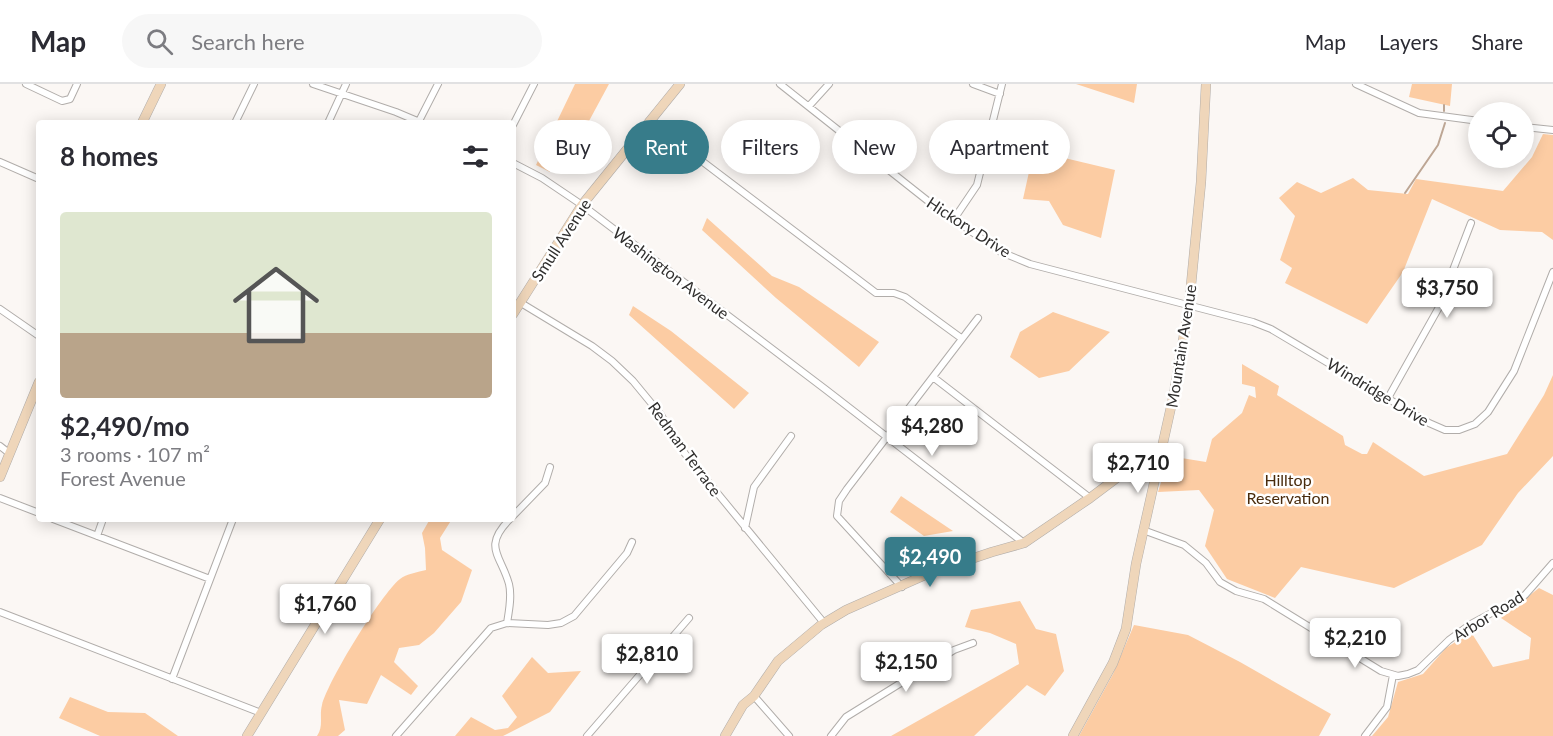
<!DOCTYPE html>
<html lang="en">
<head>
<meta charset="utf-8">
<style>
  :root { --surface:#fff; --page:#f7f7f7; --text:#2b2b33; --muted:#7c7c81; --line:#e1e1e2; --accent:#377c8a }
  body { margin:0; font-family:Lato,sans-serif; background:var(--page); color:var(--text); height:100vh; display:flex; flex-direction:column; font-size:22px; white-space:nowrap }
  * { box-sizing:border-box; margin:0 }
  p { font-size:20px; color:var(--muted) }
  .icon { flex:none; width:33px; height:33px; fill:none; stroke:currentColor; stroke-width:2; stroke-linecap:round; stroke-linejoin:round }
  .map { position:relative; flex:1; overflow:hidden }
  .side { position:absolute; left:36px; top:36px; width:480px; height:402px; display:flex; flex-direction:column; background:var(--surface); border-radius:6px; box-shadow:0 3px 15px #0003 }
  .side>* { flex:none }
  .top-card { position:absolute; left:534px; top:36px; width:570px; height:54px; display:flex; gap:12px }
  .buttons { position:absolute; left:1468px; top:18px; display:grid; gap:12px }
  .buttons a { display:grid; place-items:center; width:66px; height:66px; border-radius:50%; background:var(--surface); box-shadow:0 3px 15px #0003; font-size:30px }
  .price { position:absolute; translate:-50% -51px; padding:0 14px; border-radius:6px; background:#fff; color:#222; font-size:20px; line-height:39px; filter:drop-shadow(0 2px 3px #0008) }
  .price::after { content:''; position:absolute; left:50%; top:36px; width:18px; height:14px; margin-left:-9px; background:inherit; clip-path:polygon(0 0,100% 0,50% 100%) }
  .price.on { background:var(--accent); color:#fff }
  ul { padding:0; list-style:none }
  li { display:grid; align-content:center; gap:12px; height:318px; padding:0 24px }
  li+li { border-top:2px solid var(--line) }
  li span { display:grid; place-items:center; height:186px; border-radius:6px; color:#555 }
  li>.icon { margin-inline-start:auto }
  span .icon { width:108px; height:108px; fill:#fffc; stroke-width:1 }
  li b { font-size:26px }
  h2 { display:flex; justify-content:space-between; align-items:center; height:72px; padding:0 24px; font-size:26px }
  .tag { padding:0 21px; border-radius:27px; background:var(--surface); box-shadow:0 3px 15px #0003; font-size:21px; line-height:54px }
  .tag.on { background:var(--accent); color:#fff }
  header { display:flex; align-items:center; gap:36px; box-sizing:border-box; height:84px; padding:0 30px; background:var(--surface); border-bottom:2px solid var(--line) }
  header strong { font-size:28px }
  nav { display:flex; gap:33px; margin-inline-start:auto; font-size:21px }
  .search { width:420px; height:54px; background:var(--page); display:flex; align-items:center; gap:15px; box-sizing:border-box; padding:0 21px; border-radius:33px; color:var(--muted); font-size:22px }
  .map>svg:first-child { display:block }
</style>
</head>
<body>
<header>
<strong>Map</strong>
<div class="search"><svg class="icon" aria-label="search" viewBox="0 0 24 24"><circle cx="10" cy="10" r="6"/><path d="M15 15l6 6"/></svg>Search here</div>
<nav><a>Map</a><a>Layers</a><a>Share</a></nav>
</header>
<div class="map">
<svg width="1553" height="652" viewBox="0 0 1553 652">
  <rect width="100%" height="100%" fill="#fbf7f4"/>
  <path fill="#fccca3" d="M 575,0 L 609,0 L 589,37 L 550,88 L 536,81 Z
    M 1076,0 L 1137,0 L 1134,19 Z
    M 1412,0 L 1452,0 L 1450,22 L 1409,13 Z
    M 1543,50 L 1553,51 L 1553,156 L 1542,148 L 1500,146 L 1432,115 L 1403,188 L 1367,240 L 1285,199 L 1292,184 L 1280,176 L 1295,132 L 1279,114 L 1297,98 L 1321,109 L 1353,94 L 1368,106 L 1408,110 L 1416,95 L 1503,107 L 1532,73 Z
    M 1052,71 L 1115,86 L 1101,154 L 1063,141 L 1049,117 L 1023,115 L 1031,79 Z
    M 707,134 L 772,192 L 799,203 L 879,258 L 859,283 L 776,214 L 702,146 Z
    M 633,222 L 671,247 L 749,309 L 734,325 L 629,231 Z
    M 1053,228 L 1110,248 L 1069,287 L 1039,294 L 1010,273 L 1020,248 Z
    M 1242,280 L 1279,302 L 1277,311 L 1343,352 L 1345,361 L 1362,370 L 1367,370 L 1373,358 L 1424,392 L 1507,370 L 1544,311 L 1553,291 L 1553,372 L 1518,409 L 1482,461 L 1394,504 L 1301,483 L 1275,514 L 1227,495 L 1205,462 L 1214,426 L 1199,406 L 1158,408 L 1169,372 L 1206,378 L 1212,355 L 1242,329 L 1249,311 L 1256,314 L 1255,303 L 1242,300 Z
    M 901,412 L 953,447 L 924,452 L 890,428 Z
    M 430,435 L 452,435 L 440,454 L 442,466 L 472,486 L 461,518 L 434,549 L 419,561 L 399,564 L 394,578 L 418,602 L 411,611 L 381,591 L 367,620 L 339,616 L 345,646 L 338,652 L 317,652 C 324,642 319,632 322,621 C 328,597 381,510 400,495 C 406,490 418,488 426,486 L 425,464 L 422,449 Z
    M 1539,504 L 1553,511 L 1553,652 L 1372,652 L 1388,633 L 1398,598 L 1423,590 L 1446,564 L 1471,548 L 1493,583 L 1529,575 L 1531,554 L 1501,534 Z
    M 1020,517 L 1036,545 L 1056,550 L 1064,587 L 1045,612 L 1027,601 L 974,652 L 891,652 L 1019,580 L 1016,560 L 990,549 L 965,543 L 971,526 Z
    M 1134,541 L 1188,551 L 1240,578 L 1331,630 L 1319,652 L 1079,652 L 1113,590 Z
    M 532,573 L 548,589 L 581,587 L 550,628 L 503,652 L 455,652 L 471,633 L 495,646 L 508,644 L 517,633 L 502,612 Z
    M 70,613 L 108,628 L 145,629 L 178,652 L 100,652 L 59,634 Z"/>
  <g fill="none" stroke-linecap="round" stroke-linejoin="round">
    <path stroke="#bda694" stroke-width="2" d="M 1444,21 L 1444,27
      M 1405,109 L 1438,61 L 1445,39"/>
    <defs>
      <path id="street" d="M 26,0 L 62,17 L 70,15 L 77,0
        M 313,0 L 396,28 L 422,39
        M 780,0 L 933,121 L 1001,168 L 1030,180 L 1253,238 L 1271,245 L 1429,339 L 1445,346 L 1459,346 L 1475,340 L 1488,328 L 1514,287 L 1553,188
        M 973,0 L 1000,10
        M 1356,0 L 1419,29 L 1479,37
        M 809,22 L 829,0
        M 649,37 L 876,209 L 894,209 L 905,213 L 961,254
        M 235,39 L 254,0
        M 328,39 L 346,0
        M 418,39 L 438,0
        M 513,41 L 534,0
        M 1524,43 L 1553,46
        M 0,78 L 39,95
        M 513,79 L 542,94 L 582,121 L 825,305 L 1024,459
        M 954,135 L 977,101 L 1002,0
        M 521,219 L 592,262 L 612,277 L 633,297 L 661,331 L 682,366 L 824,539
        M 0,225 L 39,252
        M 933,293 L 1090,414
        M 1388,314 L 1438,225 L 1471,139
        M 0,362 L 9,369
        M 0,414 L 39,429
        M 513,432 L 545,399 L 550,383
        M 53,435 L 210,495
        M 745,444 L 754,403 L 791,352
        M 1143,446 L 1184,461 L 1206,479 L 1220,498 L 1236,507 L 1264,515 L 1381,587 L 1398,592 L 1408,590 L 1418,586 L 1449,556 L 1471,540 L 1525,511 L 1553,479
        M 97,452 L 103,435
        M 902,503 L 837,432 L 839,417 L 847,405 L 978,234
        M 0,528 L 261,629
        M 507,539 C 509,527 512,512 509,500 C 501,471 482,463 510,435
        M 172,595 L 233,435
        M 754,612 L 789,652
        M 396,652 L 491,544 L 507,539 L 548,541 L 561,539 L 574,532 L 627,469 L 632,458
        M 587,652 L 689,534
        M 831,652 L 846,633 L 954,566 L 973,559
        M 1365,652 L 1387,623 L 1393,591"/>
      <path id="secondary" d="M 142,39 L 161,0
        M 513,230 L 582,121 L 680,0
        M 0,393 L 39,298
        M 247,652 L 380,435
        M 725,652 L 743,621 L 754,612 L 778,577 L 821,541 L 846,526 L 932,488 L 992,468 L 1024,459 L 1090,414 L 1130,384 L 1151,377 L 1159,379
        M 1073,652 L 1113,579 L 1126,545 L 1136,480 L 1173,314 L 1189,222 L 1201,98 L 1206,0"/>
    </defs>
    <use href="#street" stroke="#b1adaa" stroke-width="8"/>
    <use href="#secondary" stroke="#b1adaa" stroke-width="10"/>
    <use href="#street" stroke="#fff" stroke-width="6"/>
    <use href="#secondary" stroke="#efd6ba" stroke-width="9"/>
  </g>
  <g text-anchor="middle" stroke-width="5" stroke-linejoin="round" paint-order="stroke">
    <g font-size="16" fill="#302f2e" stroke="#fff">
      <text transform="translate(969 143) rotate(33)" y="6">Hickory Drive</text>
      <text transform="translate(561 156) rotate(-57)" y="6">Smull Avenue</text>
      <text transform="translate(671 189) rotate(37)" y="6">Washington Avenue</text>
      <text transform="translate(1181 262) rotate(-81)" y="6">Mountain Avenue</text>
      <text transform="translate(1378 308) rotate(31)" y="6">Windridge Drive</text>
      <text transform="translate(685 365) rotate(54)" y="6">Redman Terrace</text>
      <text transform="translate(1488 532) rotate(-32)" y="6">Arbor Road</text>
    </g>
    <g font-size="16" fill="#492b0c" stroke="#fff">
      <text x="1288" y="402">Hilltop<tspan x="1288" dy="18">Reservation</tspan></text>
    </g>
  </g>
</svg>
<div class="buttons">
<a><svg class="icon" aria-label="locate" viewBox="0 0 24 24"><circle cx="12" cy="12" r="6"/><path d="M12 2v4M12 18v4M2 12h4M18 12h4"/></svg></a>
</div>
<b class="price" style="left:1447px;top:235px">$3,750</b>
<b class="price" style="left:932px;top:373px">$4,280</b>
<b class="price" style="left:1138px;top:410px">$2,710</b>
<b class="price on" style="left:930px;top:504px">$2,490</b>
<b class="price" style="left:325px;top:551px">$1,760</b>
<b class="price" style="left:1355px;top:585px">$2,210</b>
<b class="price" style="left:647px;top:601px">$2,810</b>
<b class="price" style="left:906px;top:609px">$2,150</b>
<div class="top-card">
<a class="tag">Buy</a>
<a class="tag on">Rent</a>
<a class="tag">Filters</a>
<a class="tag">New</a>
<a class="tag">Apartment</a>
</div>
<section class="side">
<h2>8 homes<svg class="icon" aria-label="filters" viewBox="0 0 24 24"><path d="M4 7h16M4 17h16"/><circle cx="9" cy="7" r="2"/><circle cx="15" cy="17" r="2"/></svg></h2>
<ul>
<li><span style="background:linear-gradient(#dfe7d0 65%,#b9a48a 0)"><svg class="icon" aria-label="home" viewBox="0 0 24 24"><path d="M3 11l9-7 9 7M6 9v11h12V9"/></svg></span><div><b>$2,490/mo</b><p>3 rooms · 107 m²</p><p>Forest Avenue</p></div></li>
</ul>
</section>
</div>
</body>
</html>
